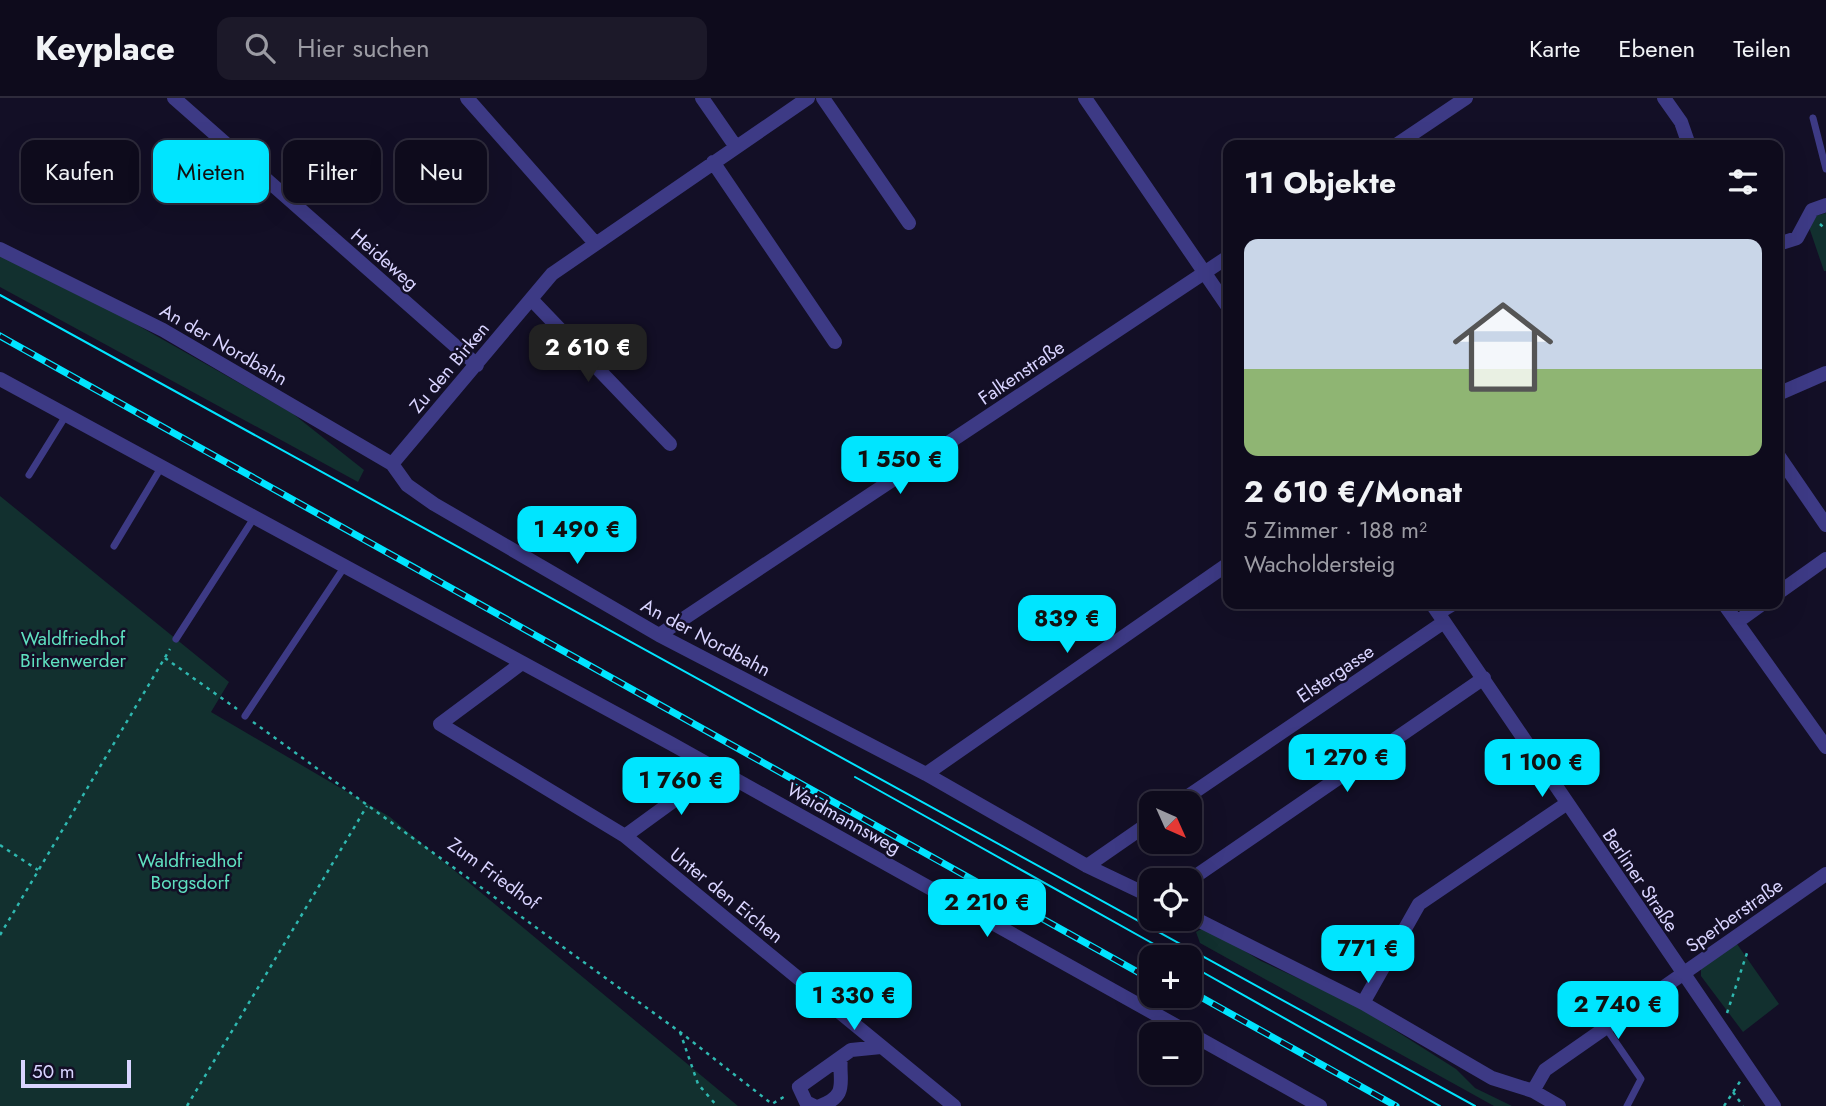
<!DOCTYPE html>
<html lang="de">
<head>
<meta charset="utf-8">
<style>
  :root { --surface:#0e0b1c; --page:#1c1929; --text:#f1f3f6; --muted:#9b9ba3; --line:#2e2b3b; --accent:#00e5ff }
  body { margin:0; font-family:Jost,sans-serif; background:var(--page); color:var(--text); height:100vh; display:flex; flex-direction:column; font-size:26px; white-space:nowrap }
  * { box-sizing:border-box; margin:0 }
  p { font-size:23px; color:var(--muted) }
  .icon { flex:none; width:38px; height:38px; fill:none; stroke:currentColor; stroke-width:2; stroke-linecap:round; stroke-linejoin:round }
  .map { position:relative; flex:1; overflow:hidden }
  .details { position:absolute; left:1223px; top:42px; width:560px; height:469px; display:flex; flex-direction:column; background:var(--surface); border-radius:14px; box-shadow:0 7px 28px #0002,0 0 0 2px var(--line) }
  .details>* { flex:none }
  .guide { position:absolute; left:21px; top:42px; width:665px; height:63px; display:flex; gap:14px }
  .needle { width:46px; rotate:135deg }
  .controls { position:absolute; left:1139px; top:693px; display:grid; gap:14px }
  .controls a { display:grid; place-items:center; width:63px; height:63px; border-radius:14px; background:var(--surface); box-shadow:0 7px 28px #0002,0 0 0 2px var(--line); font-size:35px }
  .scale { position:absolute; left:21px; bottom:18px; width:110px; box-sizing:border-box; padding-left:7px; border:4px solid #d9d4ff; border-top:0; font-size:19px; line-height:24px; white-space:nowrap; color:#d9d4ff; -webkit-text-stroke:5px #130f26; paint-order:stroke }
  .price { position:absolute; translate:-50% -60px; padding:0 16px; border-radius:14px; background:var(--accent); color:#111; font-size:23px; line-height:46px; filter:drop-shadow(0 2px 4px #0008) }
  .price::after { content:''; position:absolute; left:50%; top:42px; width:21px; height:16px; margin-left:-10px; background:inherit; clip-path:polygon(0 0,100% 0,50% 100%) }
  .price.on { background:#222; color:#fff }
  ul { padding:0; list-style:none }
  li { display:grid; align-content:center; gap:14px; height:371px; padding:0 21px }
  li+li { border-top:2px solid var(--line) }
  li span { display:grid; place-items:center; height:217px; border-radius:14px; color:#555 }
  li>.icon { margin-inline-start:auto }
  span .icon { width:126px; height:126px; fill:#fffc; stroke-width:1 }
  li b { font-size:30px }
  h2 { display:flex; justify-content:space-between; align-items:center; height:84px; padding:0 21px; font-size:30px }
  .pill { padding:0 24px; border-radius:14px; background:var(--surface); box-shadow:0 7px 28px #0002,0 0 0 2px var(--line); font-size:24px; line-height:63px }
  .pill.on { background:var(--accent); color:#111 }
  header { display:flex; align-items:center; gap:42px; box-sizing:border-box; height:98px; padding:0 35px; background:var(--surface); border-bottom:2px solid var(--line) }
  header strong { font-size:33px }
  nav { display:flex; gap:38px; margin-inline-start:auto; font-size:24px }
  .search { width:490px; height:63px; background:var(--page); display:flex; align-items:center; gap:18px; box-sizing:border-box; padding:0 24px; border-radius:14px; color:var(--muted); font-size:26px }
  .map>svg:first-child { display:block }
</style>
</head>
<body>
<header>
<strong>Keyplace</strong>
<div class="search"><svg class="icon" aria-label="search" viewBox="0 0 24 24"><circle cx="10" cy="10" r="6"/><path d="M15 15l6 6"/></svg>Hier suchen</div>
<nav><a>Karte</a><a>Ebenen</a><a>Teilen</a></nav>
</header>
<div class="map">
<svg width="1826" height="1008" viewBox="0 0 1826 1008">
  <rect width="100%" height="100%" fill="#130f26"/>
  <path fill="#12302f" d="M 1826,115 L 1826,173 L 1824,173 L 1809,129 L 1815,118 Z
    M 0,149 L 292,315 L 364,372 L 358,384 L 0,189 Z
    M 0,398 L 229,584 L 211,614 L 390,719 L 738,1008 L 0,1008 Z
    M 1205,829 L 1261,863 L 1352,905 L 1456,971 L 1475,990 L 1512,1008 L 1494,1008 L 1200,845 L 1196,834 Z
    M 1737,846 L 1779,906 L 1743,934 L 1701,878 L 1701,870 Z"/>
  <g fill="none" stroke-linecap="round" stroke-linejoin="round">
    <path stroke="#2fb8b0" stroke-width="2.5" stroke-dasharray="3.5 5" stroke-linecap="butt" d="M 1820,126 L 1826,132
      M 165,560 L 237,611
      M 253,624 L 680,934 L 772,1006 L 787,997
      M 0,747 L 38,772
      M 0,837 L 170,551
      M 1727,915 L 1747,855
      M 680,934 L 698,986 L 717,1008
      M 1733,994 L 1743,1008
      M 187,1008 L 367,708
      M 1724,1008 L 1741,982"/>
    <path stroke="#3d3a85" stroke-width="7" d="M 1813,20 L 1826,71
      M 29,377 L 65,319
      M 114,448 L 162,368
      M 176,541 L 254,420
      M 245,618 L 345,468
      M 1606,930 L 1641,981 L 1627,1008"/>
    <path stroke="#3d3a85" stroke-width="14" d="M 174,0 L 477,267
      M 467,0 L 595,145
      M 702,0 L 736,49
      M 823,0 L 909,125
      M 1085,0 L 1228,209
      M 1664,0 L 1681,24 L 1689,47
      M 1396,47 L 1466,0
      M 713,64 L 835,244
      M 1778,146 L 1797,140 L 1812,112 L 1826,107
      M 0,151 L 163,232 L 392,366 L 407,387 L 434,406 L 659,537 L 926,676 L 1087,768 L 1152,799
      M 531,201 L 670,346
      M 0,281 L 670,645 L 1320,1008
      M 1778,296 L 1826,275
      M 1778,357 L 1826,427
      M 392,366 L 552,176 L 808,0
      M 1778,495 L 1826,461
      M 1432,506 L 1774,1008
      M 1724,506 L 1826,649
      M 1438,515 L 1453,506
      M 1737,524 L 1762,506
      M 659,537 L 1228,159
      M 522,565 L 440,626 L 625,738 L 954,1008
      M 926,676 L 1228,466
      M 1178,705 L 1444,524
      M 625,738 L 717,671
      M 1087,768 L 1152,723
      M 1190,782 L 1484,580
      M 1190,818 L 1363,905 L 1492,980 L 1533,993 L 1559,1008
      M 1363,905 L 1419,806 L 1566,706
      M 1533,993 L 1545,972 L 1826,776
      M 814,1008 L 806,1004 L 799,989 L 851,952 L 881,949
      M 820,1008 C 850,997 838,983 841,959"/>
    <path stroke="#00e5ff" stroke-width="2" d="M 0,197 L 1475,1008
      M 855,679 L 1177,859
      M 1190,867 L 1440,1008"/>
    <defs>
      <path id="rail" d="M 0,238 L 1152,882
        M 1190,893 L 1396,1008"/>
    </defs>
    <use href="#rail" stroke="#00e5ff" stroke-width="7"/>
    <use href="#rail" stroke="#130f26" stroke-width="4.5" stroke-dasharray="13" stroke-linecap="butt"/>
  </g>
  <g text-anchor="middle" stroke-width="5" stroke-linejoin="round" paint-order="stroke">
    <g font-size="19" fill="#d9d4ff" stroke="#130f26">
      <text transform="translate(385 161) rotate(41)" y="7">Heideweg</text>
      <text transform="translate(224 246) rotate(30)" y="7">An der Nordbahn</text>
      <text transform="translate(449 269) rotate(-50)" y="7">Zu den Birken</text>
      <text transform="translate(1021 274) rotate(-34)" y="7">Falkenstraße</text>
      <text transform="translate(706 539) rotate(28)" y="7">An der Nordbahn</text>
      <text transform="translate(1335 575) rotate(-34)" y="7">Elstergasse</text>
      <text transform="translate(844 720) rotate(29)" y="7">Waidmannsweg</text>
      <text transform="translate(494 775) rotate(36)" y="7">Zum Friedhof</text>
      <text transform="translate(1641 782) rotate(56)" y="7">Berliner Straße</text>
      <text transform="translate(727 797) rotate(39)" y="7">Unter den Eichen</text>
      <text transform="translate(1734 817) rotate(-35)" y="7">Sperberstraße</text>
    </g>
    <g font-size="19" fill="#5fe0c0" stroke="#130f26">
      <text x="73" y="547">Waldfriedhof<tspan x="73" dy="22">Birkenwerder</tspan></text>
      <text x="190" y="769">Waldfriedhof<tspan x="190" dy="22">Borgsdorf</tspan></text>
    </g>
  </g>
</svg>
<div class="controls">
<a><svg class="needle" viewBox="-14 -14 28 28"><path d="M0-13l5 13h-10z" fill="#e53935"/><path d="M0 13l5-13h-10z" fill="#9b9ba3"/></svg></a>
<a><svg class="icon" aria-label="locate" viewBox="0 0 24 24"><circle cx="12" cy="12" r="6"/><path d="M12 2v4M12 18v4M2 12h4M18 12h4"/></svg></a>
<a>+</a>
<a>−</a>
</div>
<div class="scale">50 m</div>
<b class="price on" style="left:588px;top:286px">2 610 €</b>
<b class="price" style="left:900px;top:398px">1 550 €</b>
<b class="price" style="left:577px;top:468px">1 490 €</b>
<b class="price" style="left:1067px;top:557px">839 €</b>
<b class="price" style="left:1347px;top:696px">1 270 €</b>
<b class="price" style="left:1542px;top:701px">1 100 €</b>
<b class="price" style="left:681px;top:719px">1 760 €</b>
<b class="price" style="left:987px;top:841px">2 210 €</b>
<b class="price" style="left:1368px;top:887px">771 €</b>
<b class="price" style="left:854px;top:934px">1 330 €</b>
<b class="price" style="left:1618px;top:943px">2 740 €</b>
<div class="guide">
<a class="pill">Kaufen</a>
<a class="pill on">Mieten</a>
<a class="pill">Filter</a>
<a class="pill">Neu</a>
</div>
<section class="details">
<h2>11 Objekte<svg class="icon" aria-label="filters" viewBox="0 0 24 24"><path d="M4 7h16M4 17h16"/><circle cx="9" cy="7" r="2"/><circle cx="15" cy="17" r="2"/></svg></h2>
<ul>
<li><span style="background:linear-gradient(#c9d6e8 60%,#8fb573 0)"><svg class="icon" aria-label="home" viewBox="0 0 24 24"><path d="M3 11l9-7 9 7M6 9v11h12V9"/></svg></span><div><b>2 610 €/Monat</b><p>5 Zimmer · 188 m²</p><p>Wacholdersteig</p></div></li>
</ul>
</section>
</div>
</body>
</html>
